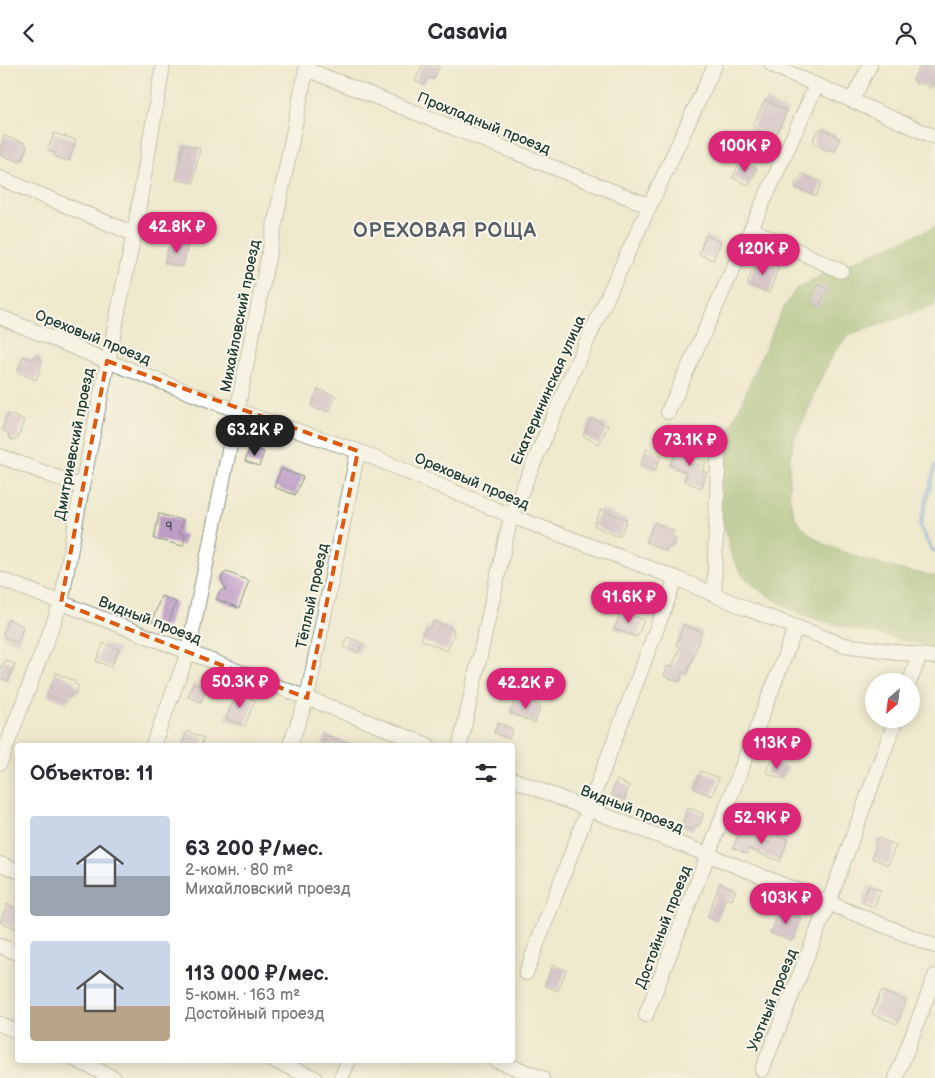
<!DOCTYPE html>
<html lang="ru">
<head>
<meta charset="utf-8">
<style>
  :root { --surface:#fff; --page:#f7f7f7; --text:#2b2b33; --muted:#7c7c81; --accent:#db2777 }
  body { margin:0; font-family:"Balsamiq Sans",sans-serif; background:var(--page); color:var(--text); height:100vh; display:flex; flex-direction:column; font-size:19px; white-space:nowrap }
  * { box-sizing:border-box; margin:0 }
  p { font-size:16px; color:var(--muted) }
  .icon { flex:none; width:28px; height:28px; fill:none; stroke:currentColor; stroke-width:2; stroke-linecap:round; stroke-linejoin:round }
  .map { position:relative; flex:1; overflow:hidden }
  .drawer { position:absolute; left:15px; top:678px; width:500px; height:320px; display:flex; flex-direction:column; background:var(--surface); border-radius:5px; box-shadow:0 2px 12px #0003 }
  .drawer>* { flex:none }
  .needle { width:32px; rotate:208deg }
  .controls { position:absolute; left:865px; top:608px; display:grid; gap:10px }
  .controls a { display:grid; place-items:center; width:55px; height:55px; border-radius:50%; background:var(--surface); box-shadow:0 2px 12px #0003; font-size:25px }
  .price { position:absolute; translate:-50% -42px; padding:0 11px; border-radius:18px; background:var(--accent); color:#fff; font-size:16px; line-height:32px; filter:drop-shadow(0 1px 2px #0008) }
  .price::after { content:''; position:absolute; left:50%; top:30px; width:15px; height:11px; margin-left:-8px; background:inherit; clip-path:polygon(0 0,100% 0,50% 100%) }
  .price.current { background:#222; color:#fff }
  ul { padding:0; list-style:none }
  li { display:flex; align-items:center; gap:15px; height:125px; padding:0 15px }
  li span { display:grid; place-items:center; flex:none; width:140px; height:100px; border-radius:5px; color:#555 }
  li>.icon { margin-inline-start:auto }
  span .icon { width:60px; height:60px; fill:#fffc; stroke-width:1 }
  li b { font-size:21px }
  h2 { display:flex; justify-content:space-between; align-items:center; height:60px; padding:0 15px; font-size:21px }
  header { display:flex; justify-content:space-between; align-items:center; height:65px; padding:0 15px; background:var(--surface); font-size:22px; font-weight:800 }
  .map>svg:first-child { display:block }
</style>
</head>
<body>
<header><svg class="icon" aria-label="back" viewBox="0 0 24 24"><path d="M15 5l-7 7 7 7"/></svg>Casavia<svg class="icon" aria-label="person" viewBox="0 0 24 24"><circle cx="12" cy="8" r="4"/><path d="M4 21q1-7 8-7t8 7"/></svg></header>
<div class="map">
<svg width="935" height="1013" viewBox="0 0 935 1013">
  <rect width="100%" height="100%" fill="#fbf7ec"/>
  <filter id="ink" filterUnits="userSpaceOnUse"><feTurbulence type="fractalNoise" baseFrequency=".02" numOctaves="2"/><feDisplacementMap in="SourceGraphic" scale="10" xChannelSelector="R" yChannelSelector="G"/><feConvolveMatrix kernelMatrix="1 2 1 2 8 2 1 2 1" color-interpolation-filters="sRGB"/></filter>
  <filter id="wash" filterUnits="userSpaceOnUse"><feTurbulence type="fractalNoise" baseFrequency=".0096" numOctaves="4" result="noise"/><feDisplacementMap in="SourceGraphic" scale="20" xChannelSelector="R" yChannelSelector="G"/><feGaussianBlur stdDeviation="1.12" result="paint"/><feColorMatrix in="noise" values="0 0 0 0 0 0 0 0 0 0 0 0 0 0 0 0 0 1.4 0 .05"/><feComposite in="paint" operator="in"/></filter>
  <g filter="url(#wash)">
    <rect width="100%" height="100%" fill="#efe9ce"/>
    <path fill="#8cae62" stroke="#56764b" d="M 935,162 L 935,240 L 848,271 L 835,286 L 817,322 L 811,340 L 794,375 L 790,394 L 789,414 L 790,434 L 795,453 L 808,468 L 824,479 L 860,493 L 898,504 L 935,511 L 935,583 L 920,579 L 857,565 L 815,554 L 795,547 L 759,525 L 743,511 L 732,492 L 721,449 L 722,385 L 729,366 L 780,249 L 796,224 L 824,209 Z"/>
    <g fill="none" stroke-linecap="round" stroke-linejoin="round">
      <path stroke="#76a5df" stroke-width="4" d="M 935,401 L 920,461 L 932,485 L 935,486"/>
    </g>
    <g id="blocks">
      <path fill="#bc9bc5" d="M 422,0 L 440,0 L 434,14 L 428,12 L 424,20 L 415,16 Z
        M 921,0 L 931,0 L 935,2 L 935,15 L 931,23 L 923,19 L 916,19 L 913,14 Z
        M 765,35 L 787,46 L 775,72 L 752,62 Z
        M 821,64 L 836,70 L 835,71 L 840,74 L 834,87 L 829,84 L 829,86 L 813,79 L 815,75 L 813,75 L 817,66 Z
        M 54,68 L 76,75 L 69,96 L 54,91 L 56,88 L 48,85 Z
        M 4,71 L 25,78 L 27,81 L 22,95 L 20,94 L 19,96 L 0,90 L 0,84 Z
        M 183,79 L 200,83 L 193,118 L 176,115 Z
        M 740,96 L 757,103 L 749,120 L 733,113 Z
        M 802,109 L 822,117 L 816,131 L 796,123 L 795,120 L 796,116 L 800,114 Z
        M 706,170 L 721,177 L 713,195 L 699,189 Z
        M 174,175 L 188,178 L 183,202 L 165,198 L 168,182 L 172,183 Z
        M 759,193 L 779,202 L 769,228 L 747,219 L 756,197 L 757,198 Z
        M 818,219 L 828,224 L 818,242 L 809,237 Z
        M 23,291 L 31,294 L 36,291 L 40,292 L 42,298 L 36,315 L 17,307 Z
        M 318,324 L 336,331 L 329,347 L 321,344 L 320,346 L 311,341 Z
        M 8,349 L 24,355 L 18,373 L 13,375 L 9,373 L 8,368 L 2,365 Z
        M 591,353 L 608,361 L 599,379 L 583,371 Z
        M 250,382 L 264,387 L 259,401 L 245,396 Z
        M 678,382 L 698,391 L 698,393 L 706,397 L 702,406 L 707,408 L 701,423 L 684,416 L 687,408 L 670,400 Z
        M 647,384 L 661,391 L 655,406 L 640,399 Z
        M 281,404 L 303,412 L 295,430 L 274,422 Z
        M 601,444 L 627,455 L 619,472 L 600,464 L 601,463 L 594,460 Z
        M 159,449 L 183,455 L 179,468 L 185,470 L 183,481 L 154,474 Z
        M 655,457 L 674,466 L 672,470 L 675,474 L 675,478 L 672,481 L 667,482 L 666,486 L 646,477 Z
        M 227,507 L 249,516 L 239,543 L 216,534 L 220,526 L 226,524 L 221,514 L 223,509 Z
        M 161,531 L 176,537 L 167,563 L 152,557 Z
        M 621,546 L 644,555 L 637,572 L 614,564 Z
        M 8,554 L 22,560 L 23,563 L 18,578 L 4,572 L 3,569 Z
        M 433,556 L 453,564 L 454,569 L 447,586 L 421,575 L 426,563 L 429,564 Z
        M 684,560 L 702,567 L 687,609 L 682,608 L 679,617 L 664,611 L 667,601 L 672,602 L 680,582 L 676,580 Z
        M 347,572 L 362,578 L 358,588 L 343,582 Z
        M 104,578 L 119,584 L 111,602 L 96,596 Z
        M 5,595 L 15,599 L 8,616 L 0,613 L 0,601 L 2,602 Z
        M 56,608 L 75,616 L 74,619 L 79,621 L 75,630 L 71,628 L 66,638 L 47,630 Z
        M 193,618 L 207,623 L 201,637 L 188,632 Z
        M 236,628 L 255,635 L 245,661 L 226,654 Z
        M 516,632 L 541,641 L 535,658 L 510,648 Z
        M 498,658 L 513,664 L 509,674 L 494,668 Z
        M 187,666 L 204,673 L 201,680 L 182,680 Z
        M 326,670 L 351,679 L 351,680 L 322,680 Z
        M 771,695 L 788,702 L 783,714 L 766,708 Z
        M 701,706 L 719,713 L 712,731 L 694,724 Z
        M 617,715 L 630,721 L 624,735 L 611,729 Z
        M 688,743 L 704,749 L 699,761 L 695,760 L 693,766 L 681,761 Z
        M 740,766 L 770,778 L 773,768 L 788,774 L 780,796 L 748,784 L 747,789 L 733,783 Z
        M 878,773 L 896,780 L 888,800 L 872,793 L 876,782 L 875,779 Z
        M 720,818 L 736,825 L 732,835 L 726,833 L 717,856 L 707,852 Z
        M 869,821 L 881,825 L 874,842 L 862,837 Z
        M 7,839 L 18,844 L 18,864 L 0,857 Z
        M 780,845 L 801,853 L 792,876 L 771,868 Z
        M 553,900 L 566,905 L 558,926 L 545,921 Z
        M 881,926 L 906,936 L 897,959 L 872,949 Z"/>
    </g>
  </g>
  <g filter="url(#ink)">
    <use href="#blocks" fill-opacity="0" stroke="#879381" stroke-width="1"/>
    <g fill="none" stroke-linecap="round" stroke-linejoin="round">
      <defs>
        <path id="minor" d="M 772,0 C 826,25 881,48 935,72
          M 306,4 L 650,141
          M 852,35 L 870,0
          M 0,113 L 134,169
          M 751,164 L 841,206
          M 0,252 L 107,296 L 238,346 L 358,386 L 511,451 L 676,513 L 750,545 L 796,562 L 844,580 L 935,592
          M 668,347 L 816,21
          M 0,391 L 82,422
          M 0,514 L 428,680
          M 714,529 L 719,368
          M 910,616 L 920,590
          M 153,680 L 188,588 L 307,0
          M 290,680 L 307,633 L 358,386
          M 460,680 L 511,451 L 574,304 L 715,0
          M 0,698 L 61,538 L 82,422 L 134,169 L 163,0
          M 512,714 L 588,744 L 709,790 L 935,881
          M 0,799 L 18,806
          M 0,881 L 18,888
          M 526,908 L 676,513
          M 646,950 L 796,562
          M 0,959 L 18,967
          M 76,995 L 114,1013
          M 272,995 L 315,1013
          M 495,995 L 542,1013
          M 762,1005 L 828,839 L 896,654
          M 341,1013 L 349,995
          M 896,1013 L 935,911"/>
      </defs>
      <use href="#minor" stroke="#879381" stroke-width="16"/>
      <use href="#minor" stroke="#fff" stroke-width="14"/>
    </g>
  </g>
  <path d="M0 0H935V1013H0ZM 107,296 L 358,386 L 307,633 L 61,538 Z" fill="#efe9ce" fill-opacity=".55" fill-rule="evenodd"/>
  <path fill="none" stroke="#de580e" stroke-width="4" stroke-dasharray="10 6" stroke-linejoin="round" d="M 107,296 L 358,386 L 307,633 L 61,538 Z"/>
  <g text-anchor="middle" stroke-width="4" stroke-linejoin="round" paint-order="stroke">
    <g font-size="12" fill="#465458">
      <text x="169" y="466">9</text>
    </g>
    <g font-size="15" fill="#1f3d34" stroke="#fbf7ec">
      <text transform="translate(484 58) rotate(22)" y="5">Прохладный проезд</text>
      <text transform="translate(240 251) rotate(-79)" y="5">Михайловский проезд</text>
      <text transform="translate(93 272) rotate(22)" y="5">Ореховый проезд</text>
      <text transform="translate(548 325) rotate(-66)" y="5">Екатерининская улица</text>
      <text transform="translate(74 379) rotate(-79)" y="5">Дмитриевский проезд</text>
      <text transform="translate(472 416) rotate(23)" y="5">Ореховый проезд</text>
      <text transform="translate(312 531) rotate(-78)" y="5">Тёплый проезд</text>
      <text transform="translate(150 555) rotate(21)" y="5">Видный проезд</text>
      <text transform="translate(632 744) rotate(21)" y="5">Видный проезд</text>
      <text transform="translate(663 862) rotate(-69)" y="5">Достойный проезд</text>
      <text transform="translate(772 935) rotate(-68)" y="5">Уютный проезд</text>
    </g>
    <g font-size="20" font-weight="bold" letter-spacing="1" fill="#565e67" stroke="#fbf7ec">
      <text x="445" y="172">ОРЕХОВАЯ РОЩА</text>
    </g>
  </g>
</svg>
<div class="controls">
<a><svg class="needle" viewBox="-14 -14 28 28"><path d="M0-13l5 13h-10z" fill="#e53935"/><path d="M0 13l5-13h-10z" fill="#7c7c81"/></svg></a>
</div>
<b class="price" style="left:745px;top:108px">100K ₽</b>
<b class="price" style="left:177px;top:189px">42.8K ₽</b>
<b class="price" style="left:763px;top:211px">120K ₽</b>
<b class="price current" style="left:255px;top:392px">63.2K ₽</b>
<b class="price" style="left:690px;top:402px">73.1K ₽</b>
<b class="price" style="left:629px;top:559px">91.6K ₽</b>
<b class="price" style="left:240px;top:644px">50.3K ₽</b>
<b class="price" style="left:526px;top:645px">42.2K ₽</b>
<b class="price" style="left:777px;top:705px">113K ₽</b>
<b class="price" style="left:762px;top:780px">52.9K ₽</b>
<b class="price" style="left:786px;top:860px">103K ₽</b>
<section class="drawer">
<h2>Объектов: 11<svg class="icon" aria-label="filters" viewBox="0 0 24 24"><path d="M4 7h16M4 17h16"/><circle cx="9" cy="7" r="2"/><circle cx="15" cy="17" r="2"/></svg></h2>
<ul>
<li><span style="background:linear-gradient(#c9d6e8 60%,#9aa5b1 0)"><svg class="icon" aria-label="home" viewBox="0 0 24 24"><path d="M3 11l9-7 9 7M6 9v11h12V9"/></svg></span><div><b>63 200 ₽/мес.</b><p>2-комн. · 80 m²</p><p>Михайловский проезд</p></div></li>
<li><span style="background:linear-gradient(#c9d6e8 65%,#b9a48a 0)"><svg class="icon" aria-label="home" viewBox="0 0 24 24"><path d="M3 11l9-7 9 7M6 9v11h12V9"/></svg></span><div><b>113 000 ₽/мес.</b><p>5-комн. · 163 m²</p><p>Достойный проезд</p></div></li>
</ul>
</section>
</div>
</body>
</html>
